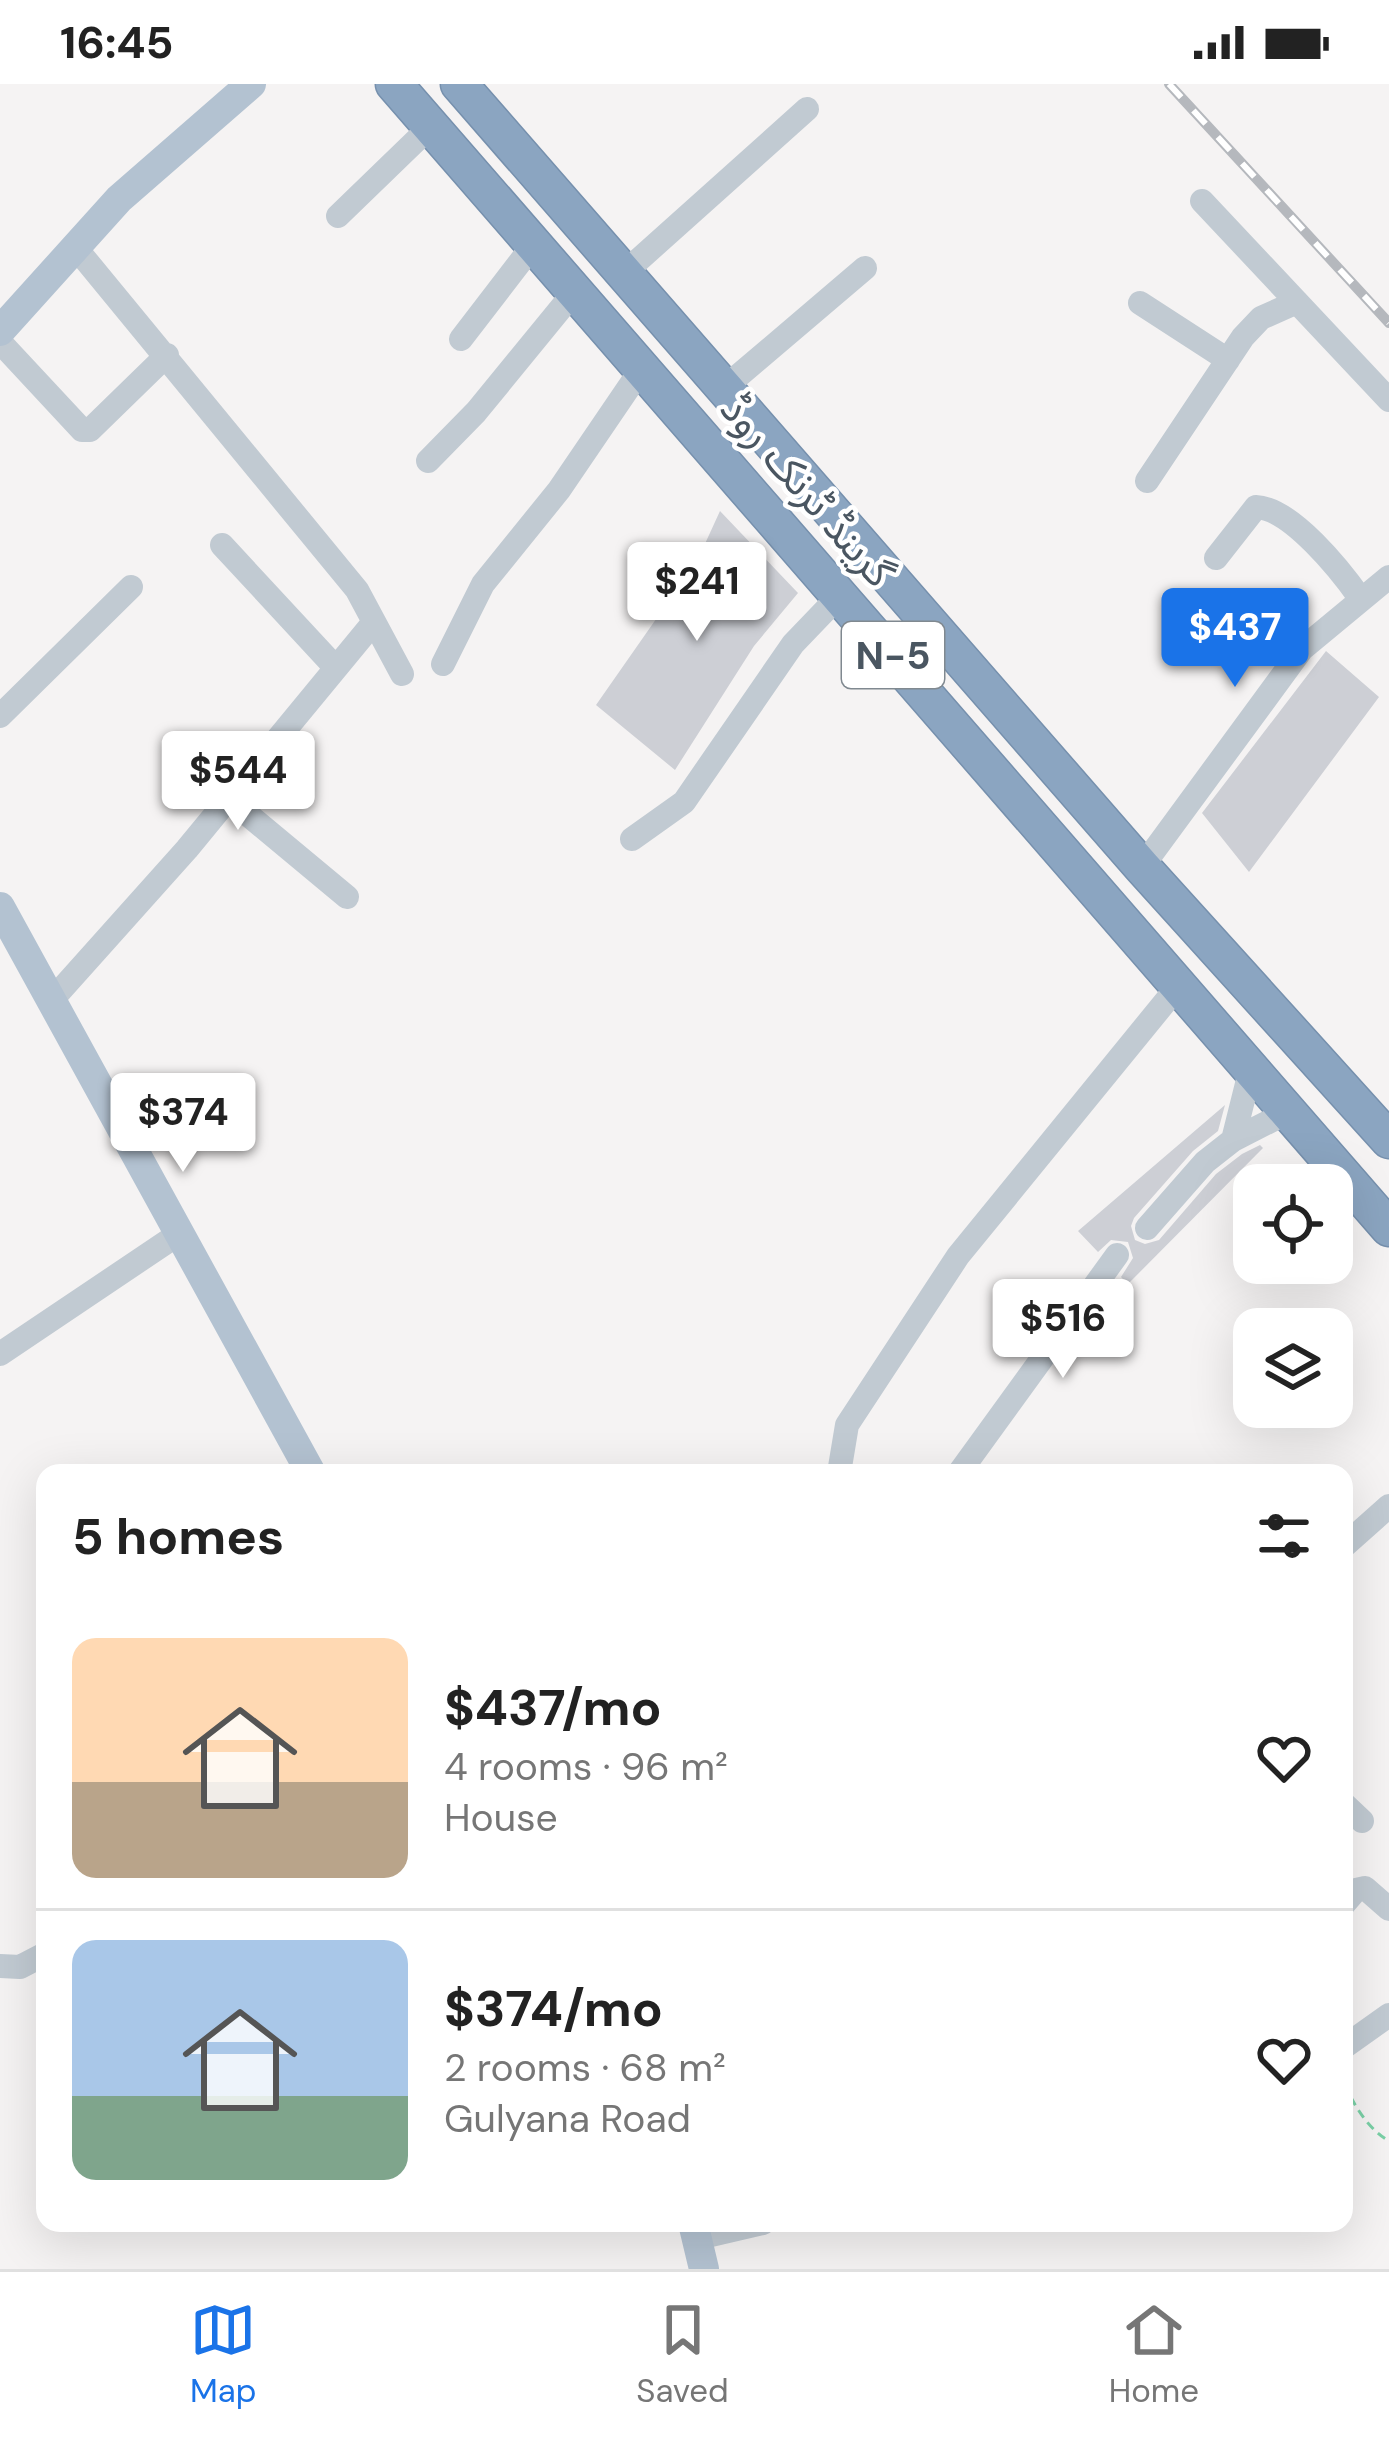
<!DOCTYPE html>
<html lang="en">
<head>
<meta charset="utf-8">
<style>
  :root { --surface:#fff; --page:#f2f2f2; --text:#222; --muted:#767676; --line:#e0e0e0; --accent:#1a73e8 }
  body { margin:0; font-family:"DM Sans","Noto Sans Arabic",sans-serif; background:var(--page); color:var(--text); height:100vh; display:flex; flex-direction:column; font-size:45px; white-space:nowrap }
  * { box-sizing:border-box; margin:0 }
  p { font-size:39px; color:var(--muted) }
  .icon { flex:none; width:66px; height:66px; fill:none; stroke:currentColor; stroke-width:2; stroke-linecap:round; stroke-linejoin:round }
  .map { position:relative; flex:1; overflow:hidden }
  .drawer { position:absolute; left:36px; top:1380px; width:1317px; height:768px; display:flex; flex-direction:column; background:var(--surface); border-radius:24px; box-shadow:0 12px 48px #0002 }
  .drawer>* { flex:none }
  .fabs { position:absolute; left:1233px; top:1080px; display:grid; gap:24px }
  .fabs a { display:grid; place-items:center; width:120px; height:120px; border-radius:24px; background:var(--surface); box-shadow:0 12px 48px #0002; font-size:60px }
  .price { position:absolute; translate:-50% -102px; padding:0 27px; border-radius:12px; background:#fff; color:#222; font-size:39px; line-height:78px; filter:drop-shadow(0 3px 6px #0008) }
  .price::after { content:''; position:absolute; left:50%; top:72px; width:36px; height:27px; margin-left:-18px; background:inherit; clip-path:polygon(0 0,100% 0,50% 100%) }
  .price.on { background:var(--accent); color:#fff }
  ul { padding:0; list-style:none }
  li { display:flex; align-items:center; gap:36px; height:300px; padding:0 36px }
  li+li { border-top:3px solid var(--line) }
  li span { display:grid; place-items:center; flex:none; width:336px; height:240px; border-radius:24px; color:#555 }
  li>.icon { margin-inline-start:auto }
  span .icon { width:144px; height:144px; fill:#fffc; stroke-width:1 }
  li b { font-size:51px }
  h2 { display:flex; justify-content:space-between; align-items:center; height:144px; padding:0 36px; font-size:51px }
  .status { display:flex; justify-content:space-between; align-items:center; height:84px; padding:0 60px; background:var(--surface); direction:ltr }
  .status svg { height:33px; fill:currentColor }
  .menu { display:flex; justify-content:space-around; align-items:center; height:168px; border-top:3px solid var(--line); background:var(--surface); font-size:33px; color:var(--muted) }
  .menu a { display:grid; justify-items:center; gap:6px }
  .menu .on { color:var(--accent) }
  .map>svg:first-child { display:block }
</style>
</head>
<body>
<div class="status"><b>16:45</b><svg viewBox="0 0 49 12"><path d="M0 12V9h3v3zM5 12V6h3v6zM10 12V3h3v9zM15 12V0h3v12zM26 1h20v11H26zM47 4h2v5h-2z"/></svg></div>
<div class="map">
<svg width="1389" height="2185" viewBox="0 0 1389 2185">
  <rect width="100%" height="100%" fill="#f5f3f3"/>
  <path fill="#cdcfd5" d="M 720,427 L 798,509 L 754,562 L 675,686 L 596,621 L 698,475 Z
    M 1326,567 L 1379,613 L 1249,788 L 1202,729 Z
    M 1225,1021 L 1218,1047 L 1193,1067 L 1134,1134 L 1131,1142 L 1135,1156 L 1145,1160 L 1159,1156 L 1216,1090 L 1242,1070 L 1260,1061 L 1263,1064 L 1128,1200 L 1121,1193 L 1133,1174 L 1128,1158 L 1111,1156 L 1098,1168 L 1078,1147 Z"/>
  <g fill="none" stroke-linecap="round" stroke-linejoin="round">
    <defs>
      <path id="highway" d="M 394,0 L 1389,1144
        M 459,0 L 1142,783 L 1389,1056"/>
    </defs>
    <use href="#highway" stroke="#7690ad" stroke-width="39"/>
    <path stroke="#7ad0a6" stroke-width="3" stroke-dasharray="9 6" stroke-linecap="butt" d="M 1344,2000 C 1355,2022 1367,2044 1389,2057"/>
    <path stroke="#c1cad2" stroke-width="24" d="M 1202,117 L 1389,316
      M 338,132 L 431,42
      M 75,163 L 357,506 L 402,590
      M 624,189 L 807,25
      M 1140,219 L 1228,276
      M 461,255 L 534,160
      M 0,258 L 82,346 L 90,346 L 167,271
      M 724,304 L 865,184
      M 428,377 L 476,328 L 575,207
      M 1147,397 L 1243,253 L 1261,234 L 1297,218
      M 222,461 L 335,583
      M 1216,474 L 1256,423 C 1291,424 1341,487 1360,514
      M 443,580 L 483,500 L 559,406 L 642,284
      M 0,632 L 131,503
      M 228,714 L 347,813
      M 632,755 L 684,718 L 793,560 L 840,511
      M 1142,783 L 1302,565 L 1389,493
      M 51,917 L 187,765 L 374,538
      M 1233,1056 L 1251,984
      M 1147,1144 L 1205,1078 L 1233,1056 L 1288,1028
      M 0,1270 L 177,1151
      M 839,1389 L 847,1341 L 958,1172 L 1179,901
      M 959,1389 L 1117,1171
      M 1344,1462 L 1389,1422
      M 1344,1720 L 1362,1737
      M 1344,1820 L 1356,1806 L 1365,1804 L 1389,1825
      M 0,1882 L 20,1883 L 45,1870
      M 1344,1963 L 1389,1931
      M 698,2154 L 763,2139"/>
    <path stroke="#b3c2d1" stroke-width="30" d="M 0,247 L 119,115 L 251,0
      M 0,823 L 311,1389
      M 693,2139 L 704,2185"/>
    <use href="#highway" stroke="#8ba5c1" stroke-width="36"/>
    <defs>
      <path id="rail" d="M 1169,0 L 1389,239"/>
    </defs>
    <use href="#rail" stroke="#b5b8bd" stroke-width="10"/>
    <use href="#rail" stroke="#fff" stroke-width="6" stroke-dasharray="18" stroke-linecap="butt"/>
  </g>
  <g text-anchor="middle" stroke-width="9" stroke-linejoin="round" paint-order="stroke">
    <rect fill="#fff" stroke="#808990" stroke-width="3" x="842" y="538" width="102" height="66" rx="9"/>
    <g font-size="39" font-weight="bold" fill="#4a5661">
      <text x="893" y="585">N-5</text>
    </g>
    <g font-size="42" fill="#4a5661" stroke="#fff">
      <text transform="translate(808 406) rotate(49)" y="15">گرینڈ ٹرنک روڈ</text>
    </g>
  </g>
</svg>
<div class="fabs">
<a><svg class="icon" aria-label="locate" viewBox="0 0 24 24"><circle cx="12" cy="12" r="6"/><path d="M12 2v4M12 18v4M2 12h4M18 12h4"/></svg></a>
<a><svg class="icon" aria-label="layers" viewBox="0 0 24 24"><path d="M12 4l9 5-9 5-9-5zM3 14l9 5 9-5"/></svg></a>
</div>
<b class="price" style="left:697px;top:560px">$241</b>
<b class="price on" style="left:1235px;top:606px">$437</b>
<b class="price" style="left:238px;top:749px">$544</b>
<b class="price" style="left:183px;top:1091px">$374</b>
<b class="price" style="left:1063px;top:1297px">$516</b>
<section class="drawer">
<h2>5 homes<svg class="icon" aria-label="filters" viewBox="0 0 24 24"><path d="M4 7h16M4 17h16"/><circle cx="9" cy="7" r="2"/><circle cx="15" cy="17" r="2"/></svg></h2>
<ul>
<li><span style="background:linear-gradient(#ffd9b3 60%,#b9a48a 0)"><svg class="icon" aria-label="home" viewBox="0 0 24 24"><path d="M3 11l9-7 9 7M6 9v11h12V9"/></svg></span><div><b>$437/mo</b><p>4 rooms · 96 m²</p><p>House</p></div><svg class="icon" aria-label="heart" viewBox="0 0 24 24"><path d="M12 20l-8-8c-3-5 5-10 8-4 3-6 11-1 8 4z"/></svg></li>
<li><span style="background:linear-gradient(#a9c7e8 65%,#7fa58c 0)"><svg class="icon" aria-label="home" viewBox="0 0 24 24"><path d="M3 11l9-7 9 7M6 9v11h12V9"/></svg></span><div><b>$374/mo</b><p>2 rooms · 68 m²</p><p>Gulyana Road</p></div><svg class="icon" aria-label="heart" viewBox="0 0 24 24"><path d="M12 20l-8-8c-3-5 5-10 8-4 3-6 11-1 8 4z"/></svg></li>
</ul>
</section>
</div>
<nav class="menu">
<a class="on"><svg class="icon" aria-label="map" viewBox="0 0 24 24"><path d="M3 6l6-2 6 2 6-2v14l-6 2-6-2-6 2zM9 4v14M15 6v14"/></svg>Map</a>
<a><svg class="icon" aria-label="saved" viewBox="0 0 24 24"><path d="M7 4h10v16l-5-4-5 4z"/></svg>Saved</a>
<a><svg class="icon" aria-label="home" viewBox="0 0 24 24"><path d="M3 11l9-7 9 7M6 9v11h12V9"/></svg>Home</a>
</nav>
</body>
</html>
